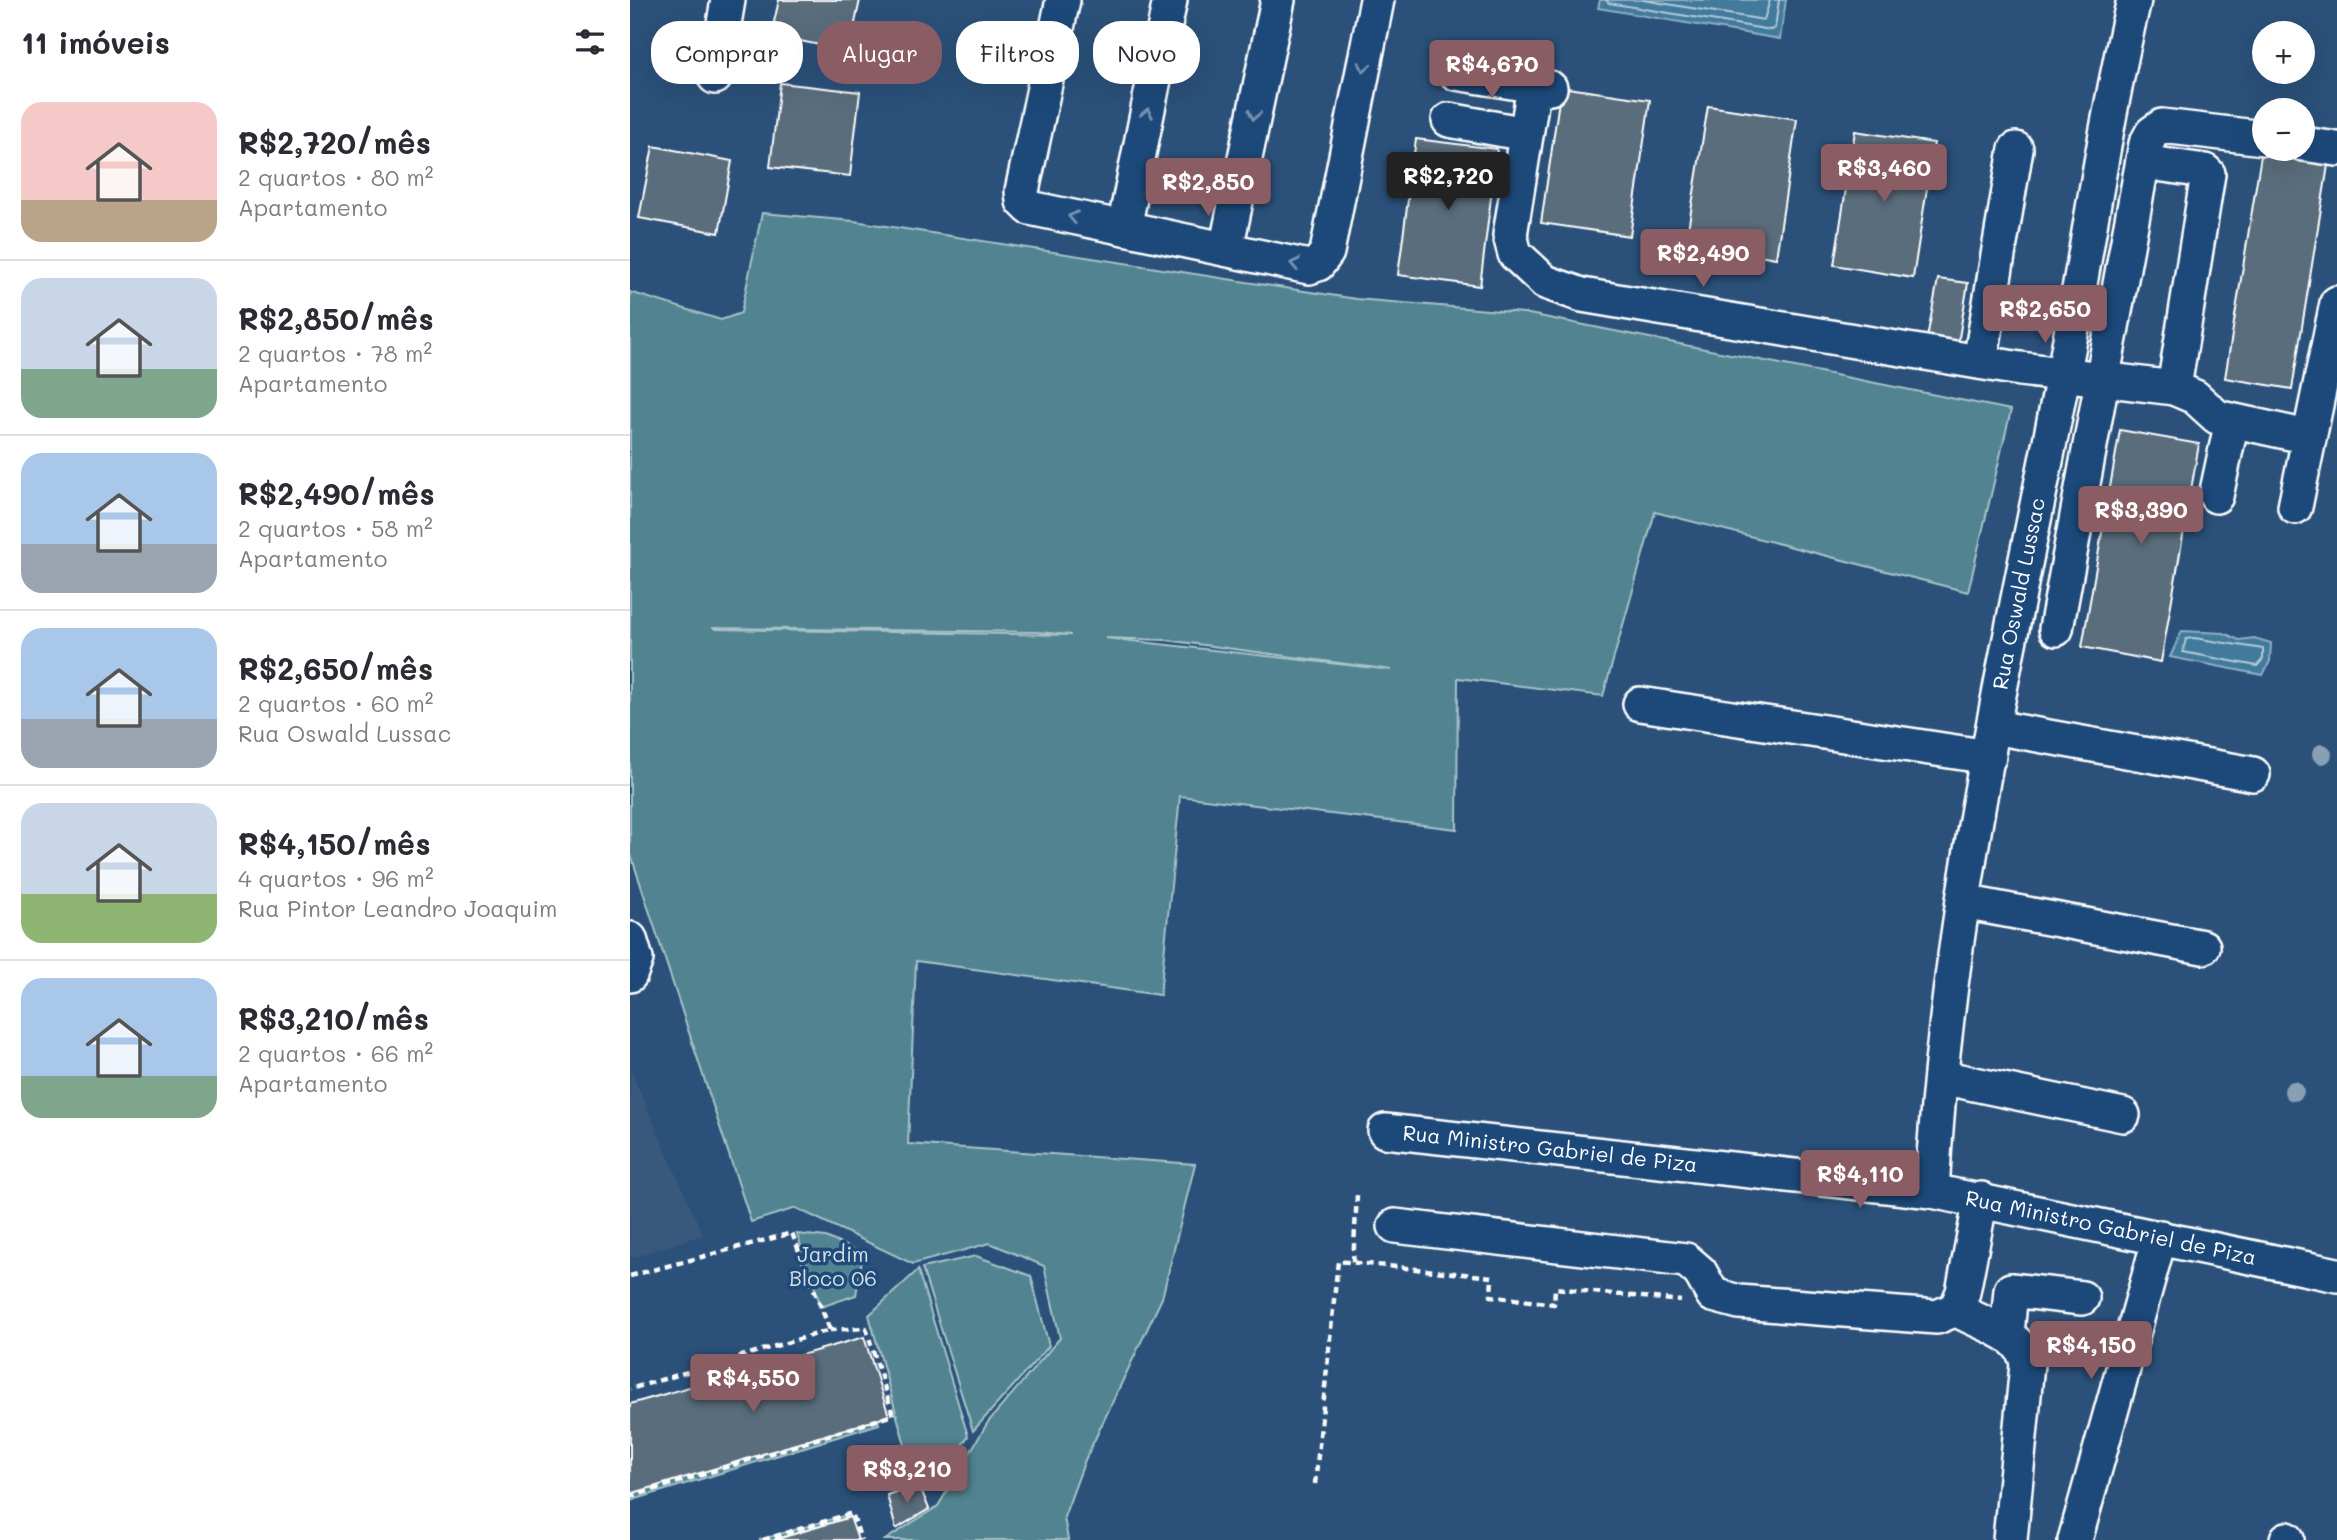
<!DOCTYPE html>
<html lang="pt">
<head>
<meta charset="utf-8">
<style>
  :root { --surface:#fff; --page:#f7f7f7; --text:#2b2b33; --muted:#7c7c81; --line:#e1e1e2; --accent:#8a5d65 }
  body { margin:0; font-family:Mali,sans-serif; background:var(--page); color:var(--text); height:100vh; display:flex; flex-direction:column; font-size:26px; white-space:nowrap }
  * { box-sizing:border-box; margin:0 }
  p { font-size:23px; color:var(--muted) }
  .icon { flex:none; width:38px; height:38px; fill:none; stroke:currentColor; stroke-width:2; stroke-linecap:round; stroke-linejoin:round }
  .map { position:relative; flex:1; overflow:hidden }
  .panel { display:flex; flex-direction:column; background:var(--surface); width:630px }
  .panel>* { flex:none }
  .top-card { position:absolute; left:21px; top:21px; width:665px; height:63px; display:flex; gap:14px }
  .tools { position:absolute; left:1622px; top:21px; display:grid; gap:14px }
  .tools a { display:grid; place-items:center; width:63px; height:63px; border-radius:50%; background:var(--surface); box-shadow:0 7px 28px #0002; font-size:35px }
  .price { position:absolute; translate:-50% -60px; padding:0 16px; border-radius:7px; background:var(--accent); color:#fff; font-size:23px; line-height:46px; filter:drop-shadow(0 2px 4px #0008) }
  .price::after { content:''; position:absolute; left:50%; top:42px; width:21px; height:16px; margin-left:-10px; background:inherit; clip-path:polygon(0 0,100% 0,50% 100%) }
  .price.on { background:#222; color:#fff }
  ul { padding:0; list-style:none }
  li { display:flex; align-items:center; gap:21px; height:175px; padding:0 21px }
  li+li { border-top:2px solid var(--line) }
  li span { display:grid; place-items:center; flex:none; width:196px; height:140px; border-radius:21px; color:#555 }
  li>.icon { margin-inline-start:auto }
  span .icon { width:84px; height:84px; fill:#fffc; stroke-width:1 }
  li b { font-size:30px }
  h2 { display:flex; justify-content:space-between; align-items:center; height:84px; padding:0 21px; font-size:30px }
  .chip { padding:0 24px; border-radius:28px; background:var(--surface); box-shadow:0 7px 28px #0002; font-size:24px; line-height:63px }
  .chip.on { background:var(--accent); color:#fff }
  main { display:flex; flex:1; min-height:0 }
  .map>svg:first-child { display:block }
</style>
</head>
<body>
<main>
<section class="panel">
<h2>11 imóveis<svg class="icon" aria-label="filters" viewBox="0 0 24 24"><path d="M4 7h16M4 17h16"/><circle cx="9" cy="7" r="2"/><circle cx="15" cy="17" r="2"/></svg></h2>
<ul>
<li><span style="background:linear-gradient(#f6c9c9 70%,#b9a48a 0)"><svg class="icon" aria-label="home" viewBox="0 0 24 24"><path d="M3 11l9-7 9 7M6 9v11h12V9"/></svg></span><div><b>R$2,720/mês</b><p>2 quartos · 80 m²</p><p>Apartamento</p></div></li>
<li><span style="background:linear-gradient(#c9d6e8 65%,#7fa58c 0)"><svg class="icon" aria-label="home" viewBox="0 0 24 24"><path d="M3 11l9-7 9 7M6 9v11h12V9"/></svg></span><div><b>R$2,850/mês</b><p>2 quartos · 78 m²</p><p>Apartamento</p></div></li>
<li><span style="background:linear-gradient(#a9c7e8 65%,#9aa5b1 0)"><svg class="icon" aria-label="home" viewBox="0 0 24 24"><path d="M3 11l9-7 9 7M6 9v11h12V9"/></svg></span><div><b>R$2,490/mês</b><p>2 quartos · 58 m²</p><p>Apartamento</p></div></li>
<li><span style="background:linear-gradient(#a9c7e8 65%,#9aa5b1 0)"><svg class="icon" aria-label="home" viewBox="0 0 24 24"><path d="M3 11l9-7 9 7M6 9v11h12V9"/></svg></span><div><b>R$2,650/mês</b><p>2 quartos · 60 m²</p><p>Rua Oswald Lussac</p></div></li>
<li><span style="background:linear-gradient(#c9d6e8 65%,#8fb573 0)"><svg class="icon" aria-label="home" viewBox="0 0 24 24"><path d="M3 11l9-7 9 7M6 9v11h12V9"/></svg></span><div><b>R$4,150/mês</b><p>4 quartos · 96 m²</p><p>Rua Pintor Leandro Joaquim</p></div></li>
<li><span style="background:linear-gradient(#a9c7e8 70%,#7fa58c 0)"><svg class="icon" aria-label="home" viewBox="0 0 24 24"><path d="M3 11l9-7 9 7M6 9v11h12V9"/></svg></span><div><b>R$3,210/mês</b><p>2 quartos · 66 m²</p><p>Apartamento</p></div></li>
</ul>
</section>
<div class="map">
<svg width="1707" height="1540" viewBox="0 0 1707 1540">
  <rect width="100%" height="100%" fill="#2b517a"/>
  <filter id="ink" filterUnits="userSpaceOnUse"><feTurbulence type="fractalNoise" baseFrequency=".0143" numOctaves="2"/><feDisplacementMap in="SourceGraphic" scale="14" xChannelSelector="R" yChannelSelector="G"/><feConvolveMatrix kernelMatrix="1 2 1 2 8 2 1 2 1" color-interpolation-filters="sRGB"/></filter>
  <g filter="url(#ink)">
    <path fill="#39597b" d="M 0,1069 L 73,1235 L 0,1258 Z"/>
    <path fill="#518490" stroke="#a8c2c8" stroke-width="2" fill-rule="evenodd" d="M 132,213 L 224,221 L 726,299 L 894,313 L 1381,410 L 1338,592 L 1025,512 L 973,696 L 828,678 L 827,829 L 550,796 L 530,995 L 286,961 L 278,1144 L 565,1164 L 532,1298 L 455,1460 L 434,1517 L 438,1540 L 255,1540 L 308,1506 L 358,1422 L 430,1338 L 414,1266 L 360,1243 L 283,1264 L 166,1208 L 121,1222 L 0,852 L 0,292 L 91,320 L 111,313 ZM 84,628 L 407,632 L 441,635 L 85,629 ZM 475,638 L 536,640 L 762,670 Z
      M 167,1234 L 196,1237 L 233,1254 L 226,1295 L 191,1307 Z
      M 346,1256 L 401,1276 L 419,1346 L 343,1431 L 292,1268 Z
      M 288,1270 L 338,1436 L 316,1470 L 283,1474 L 239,1315 Z
      M 248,1418 L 249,1424 L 0,1501 L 0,1494 Z
      M 213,1516 L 214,1519 L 144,1540 L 129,1540 Z"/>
    <path fill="#427a9c" stroke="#8eafc4" stroke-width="2" d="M 970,0 L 1156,0 L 1150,39 L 968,8 Z
      M 1552,631 L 1594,633 L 1609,640 L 1624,638 L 1641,643 L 1640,661 L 1633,675 L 1540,657 Z"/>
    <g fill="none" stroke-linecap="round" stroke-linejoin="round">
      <path stroke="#b3cad7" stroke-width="2" d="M 976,0 L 979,3 L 1141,30 L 1145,28 L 1149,0
        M 1013,0 L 1134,20 L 1140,0
        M 1564,638 L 1633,649 L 1633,659 L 1627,666 L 1553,652 L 1556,639 Z"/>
    </g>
    <path fill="#5a6d7c" stroke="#fff" stroke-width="2" d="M 149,0 L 230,0 L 219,51 L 141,35 Z
      M 150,83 L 230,92 L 220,176 L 140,167 Z
      M 931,87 L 1020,100 L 1000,236 L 911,223 Z
      M 1078,106 L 1167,119 L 1146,258 L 1056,242 Z
      M 1225,131 L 1304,143 L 1283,278 L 1204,265 Z
      M 786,139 L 867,149 L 850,286 L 768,275 Z
      M 23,146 L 102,161 L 89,233 L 9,218 Z
      M 1632,149 L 1699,159 L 1662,389 L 1595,378 Z
      M 1308,279 L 1338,283 L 1328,344 L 1297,338 Z
      M 1490,430 L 1569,444 L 1531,662 L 1452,647 Z
      M 234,1337 L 259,1416 L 0,1494 L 0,1404 Z
      M 289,1484 L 299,1509 L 266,1529 L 257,1495 Z
      M 220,1517 L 228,1540 L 144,1540 L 214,1519 Z"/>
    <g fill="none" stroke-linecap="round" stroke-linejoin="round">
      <defs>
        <g id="minor">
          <path d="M 433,0 L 392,191 L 393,201 L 400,208 L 679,267 L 688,264 L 697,252 L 747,0"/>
          <path d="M 826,73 L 920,88"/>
          <path d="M 85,77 L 98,0"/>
          <path d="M 904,86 L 880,235 L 885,254 L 915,282 L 952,295 L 1390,369 L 1544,388 L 1565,397 L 1587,417 L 1678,437"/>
          <path d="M 819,120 L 896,134"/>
          <path d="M 1673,144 L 1707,149"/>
          <path d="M 1513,162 L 1575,171 L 1578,174 L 1544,388"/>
          <path d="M 494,228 L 540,0"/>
          <path d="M 596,249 L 648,0"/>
          <path d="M 1350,362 L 1386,149"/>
          <path d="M 1586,496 L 1602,421"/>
          <path d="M 1665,507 L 1707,303"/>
          <path d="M 1426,629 L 1516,144 L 1522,133 L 1532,126 L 1634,138"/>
          <path d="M 1010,704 L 1359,757"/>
          <path d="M 1364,727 L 1623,774"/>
          <path d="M 1333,902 L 1573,947"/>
          <path d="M 0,939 L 6,959 L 0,975"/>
          <path d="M 1311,1077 L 1493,1115"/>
          <path id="s1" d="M 755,1131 L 1302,1191 L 1707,1275"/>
          <path id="s2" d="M 1302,1191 C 1316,916 1380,645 1433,376 C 1458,251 1474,124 1504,0"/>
          <path d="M 765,1226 L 1056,1260 L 1070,1272 L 1083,1295 L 1109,1302 L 1307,1317 L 1326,1309 L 1333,1292 L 1351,1199"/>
          <path d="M 1326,1309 C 1351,1325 1392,1331 1397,1364 L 1380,1540"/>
          <path d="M 1377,1334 L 1381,1290 L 1452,1298"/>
          <path d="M 1445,1540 L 1530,1237"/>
          <path d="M 1657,1540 L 1657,1539"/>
        </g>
      </defs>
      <use href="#minor" stroke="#fff" stroke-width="38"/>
      <path stroke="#fff" stroke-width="4.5" stroke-dasharray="7 5" stroke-linecap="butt" d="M 723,1262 L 727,1195
        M 0,1276 L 162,1233 L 200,1330 L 0,1389
        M 685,1484 L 708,1261 L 862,1277 L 861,1296 L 924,1304 L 925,1288 L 1051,1301
        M 0,1497 L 263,1415 L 236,1328 L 200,1330
        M 133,1540 L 222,1513 L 231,1540"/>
      <use href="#minor" stroke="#1f4a7a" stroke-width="33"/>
    </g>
    <g fill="#88a0b4">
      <circle cx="1692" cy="754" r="10"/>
      <circle cx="1664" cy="1091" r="10"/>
    </g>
    <defs><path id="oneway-chevron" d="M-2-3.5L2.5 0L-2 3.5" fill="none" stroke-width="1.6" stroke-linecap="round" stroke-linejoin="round" transform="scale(1.75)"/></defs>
    <g stroke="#7992af">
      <use href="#oneway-chevron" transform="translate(734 67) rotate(101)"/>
      <use href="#oneway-chevron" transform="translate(517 113) rotate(-79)"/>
      <use href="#oneway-chevron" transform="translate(624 115) rotate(102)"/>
      <use href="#oneway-chevron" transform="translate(443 217) rotate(-168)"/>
      <use href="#oneway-chevron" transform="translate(665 264) rotate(-168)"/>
    </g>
  </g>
  <g text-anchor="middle" stroke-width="7" stroke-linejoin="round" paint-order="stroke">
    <g font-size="21" fill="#fff" stroke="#1f4a7a">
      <text dy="7" stroke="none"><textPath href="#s2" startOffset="604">Rua Oswald Lussac</textPath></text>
      <text dy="7" stroke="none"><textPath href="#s1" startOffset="166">Rua Ministro Gabriel de Piza</textPath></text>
      <text dy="7" stroke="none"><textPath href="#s1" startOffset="733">Rua Ministro Gabriel de Piza</textPath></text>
    </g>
    <g font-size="21" fill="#d4e0e3" stroke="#1f4a7a">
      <text x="203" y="1262">Jardim<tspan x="203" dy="24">Bloco 06</tspan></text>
    </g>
  </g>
</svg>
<div class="tools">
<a>+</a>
<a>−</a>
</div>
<b class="price" style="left:862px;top:100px">R$4,670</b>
<b class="price" style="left:1254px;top:204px">R$3,460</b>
<b class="price on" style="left:818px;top:212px">R$2,720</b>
<b class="price" style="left:578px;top:218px">R$2,850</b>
<b class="price" style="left:1073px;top:289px">R$2,490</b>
<b class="price" style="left:1415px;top:345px">R$2,650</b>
<b class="price" style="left:1511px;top:546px">R$3,390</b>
<b class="price" style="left:1230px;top:1210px">R$4,110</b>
<b class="price" style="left:1461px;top:1381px">R$4,150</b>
<b class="price" style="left:123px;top:1414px">R$4,550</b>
<b class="price" style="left:277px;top:1505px">R$3,210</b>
<div class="top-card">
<a class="chip">Comprar</a>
<a class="chip on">Alugar</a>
<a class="chip">Filtros</a>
<a class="chip">Novo</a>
</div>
</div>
</main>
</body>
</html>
